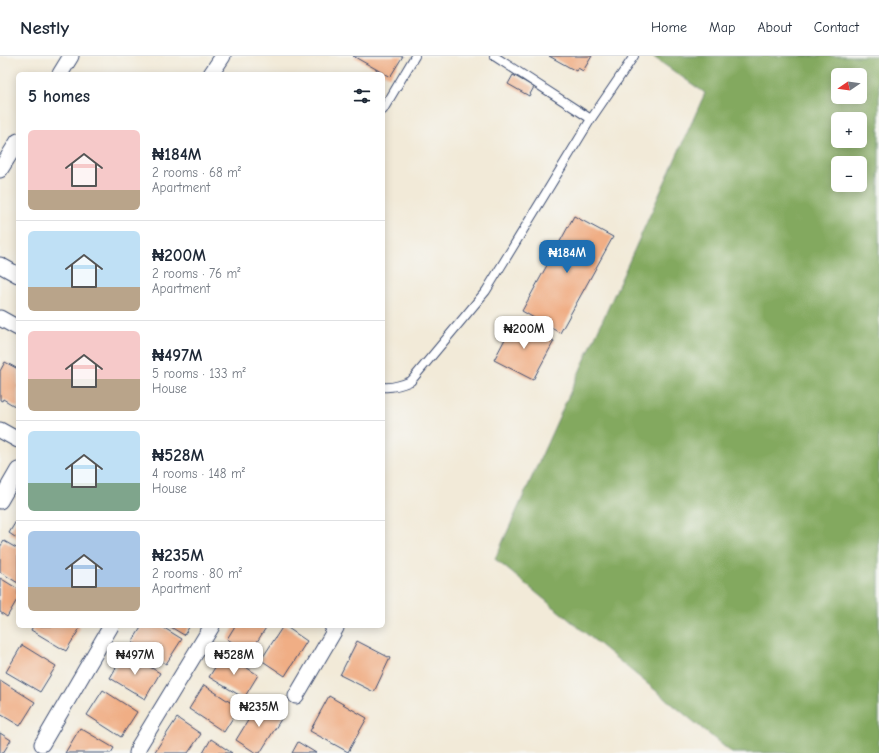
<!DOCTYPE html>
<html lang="en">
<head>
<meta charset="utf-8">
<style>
  :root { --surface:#fff; --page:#f2f2f3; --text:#1f2937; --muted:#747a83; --line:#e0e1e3; --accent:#1f6fb2 }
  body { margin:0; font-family:"Comic Neue",sans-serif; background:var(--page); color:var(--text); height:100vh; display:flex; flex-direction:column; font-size:15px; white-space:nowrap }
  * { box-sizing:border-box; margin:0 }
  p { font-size:13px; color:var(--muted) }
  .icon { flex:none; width:22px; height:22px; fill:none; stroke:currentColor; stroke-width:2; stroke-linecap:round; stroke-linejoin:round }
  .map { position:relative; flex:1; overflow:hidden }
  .panel { position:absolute; left:16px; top:16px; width:369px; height:556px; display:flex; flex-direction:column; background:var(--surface); border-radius:6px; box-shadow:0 2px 10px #0003 }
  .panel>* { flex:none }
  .needle { width:26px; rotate:257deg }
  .fabs { position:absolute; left:831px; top:12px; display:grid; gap:8px }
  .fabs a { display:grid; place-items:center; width:36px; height:36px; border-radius:6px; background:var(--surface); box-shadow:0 2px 10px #0003; font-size:20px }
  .price { position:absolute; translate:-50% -34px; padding:0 9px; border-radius:8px; background:#fff; color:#222; font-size:13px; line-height:26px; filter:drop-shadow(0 1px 2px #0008) }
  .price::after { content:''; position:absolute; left:50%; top:24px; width:12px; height:9px; margin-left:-6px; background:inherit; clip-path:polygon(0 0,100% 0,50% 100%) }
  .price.current { background:var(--accent); color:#fff }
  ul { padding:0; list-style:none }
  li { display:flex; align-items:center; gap:12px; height:100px; padding:0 12px }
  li+li { border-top:1px solid var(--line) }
  li span { display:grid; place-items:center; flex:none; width:112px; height:80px; border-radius:6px; color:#555 }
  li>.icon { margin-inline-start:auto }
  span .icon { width:48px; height:48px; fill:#fffc; stroke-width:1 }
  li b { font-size:17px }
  h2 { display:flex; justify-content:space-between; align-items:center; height:48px; padding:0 12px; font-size:17px }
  header { display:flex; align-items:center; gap:24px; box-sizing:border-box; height:56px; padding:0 20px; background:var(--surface); border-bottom:1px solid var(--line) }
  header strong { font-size:19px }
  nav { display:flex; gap:22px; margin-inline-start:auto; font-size:14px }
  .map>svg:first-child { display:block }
</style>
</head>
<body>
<header>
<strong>Nestly</strong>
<nav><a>Home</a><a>Map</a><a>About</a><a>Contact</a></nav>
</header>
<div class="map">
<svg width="879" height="697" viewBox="0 0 879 697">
  <rect width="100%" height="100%" fill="#f6f6f2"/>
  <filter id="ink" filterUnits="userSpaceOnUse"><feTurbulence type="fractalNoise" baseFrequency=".025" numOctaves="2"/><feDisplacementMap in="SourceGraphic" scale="8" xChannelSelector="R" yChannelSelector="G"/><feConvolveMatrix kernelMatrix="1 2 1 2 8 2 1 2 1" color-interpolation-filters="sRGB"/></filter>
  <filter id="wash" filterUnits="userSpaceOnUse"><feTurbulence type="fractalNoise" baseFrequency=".012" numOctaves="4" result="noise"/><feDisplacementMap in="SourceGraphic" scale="16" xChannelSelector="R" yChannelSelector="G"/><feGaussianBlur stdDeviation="0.9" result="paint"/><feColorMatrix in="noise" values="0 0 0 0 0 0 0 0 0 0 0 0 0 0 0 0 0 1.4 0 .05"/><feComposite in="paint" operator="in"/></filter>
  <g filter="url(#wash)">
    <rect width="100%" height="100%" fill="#f2ead8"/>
    <path fill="#83a95f" stroke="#4f6c5e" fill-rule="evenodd" d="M 652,0 L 879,0 L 879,697 L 732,697 L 495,503 L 705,37 ZM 838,19 L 860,19 L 860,41 L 838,41 ZM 838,63 L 860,63 L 860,85 L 838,85 ZM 838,107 L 860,107 L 860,129 L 838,129 Z"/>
    <g id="blocks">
      <path fill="#f0ae85" d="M 353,0 L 403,0 L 390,21 Z
        M 549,0 L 592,0 L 583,15 L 578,12 L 576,15 Z
        M 513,19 L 534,31 L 529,40 L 508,28 Z
        M 574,160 L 613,181 L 560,277 L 522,255 Z
        M 515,264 L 554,285 L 533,324 L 494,304 Z
        M 5,306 L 18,313 L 18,352 L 3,343 L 2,345 L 0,344 L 0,315 Z
        M 18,462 L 18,483 L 9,477 Z
        M 4,485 L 18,493 L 18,527 L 0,516 L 0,491 Z
        M 0,522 L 18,533 L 18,542 L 7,561 L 0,556 Z
        M 33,570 L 78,570 L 80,572 L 66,595 L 31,574 Z
        M 142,570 L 161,570 L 182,583 L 166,608 L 132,586 Z
        M 169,570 L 190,570 L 184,579 Z
        M 235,570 L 267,570 L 250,597 L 227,583 Z
        M 283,570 L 285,570 L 307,585 L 285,620 L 261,604 Z
        M 357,585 L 390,602 L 374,636 L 340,619 Z
        M 22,589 L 56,610 L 40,636 L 6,616 Z
        M 125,596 L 160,617 L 145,643 L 110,622 Z
        M 224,597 L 258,619 L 244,642 L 209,621 Z
        M 0,624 L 35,646 L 20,670 L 0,658 Z
        M 204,629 L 239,652 L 224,676 L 189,653 Z
        M 103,634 L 137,656 L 121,681 L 87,659 Z
        M 329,640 L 367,662 L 348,696 L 310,675 Z
        M 260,645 L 283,660 L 260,697 L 256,697 L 236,684 Z
        M 177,662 L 201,678 L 188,697 L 154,697 Z
        M 80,672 L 114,692 L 111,697 L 65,697 Z
        M 0,677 L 11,684 L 3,697 L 0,697 Z
        M 211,683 L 232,697 L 203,697 Z
        M 298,686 L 316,697 L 292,697 Z"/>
    </g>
  </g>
  <g filter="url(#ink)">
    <use href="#blocks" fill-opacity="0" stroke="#3b4b70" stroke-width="1"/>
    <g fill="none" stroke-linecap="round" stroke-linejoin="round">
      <defs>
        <path id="lane" d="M 494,0 L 591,63
          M 383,54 L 415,0
          M 383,331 C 393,332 402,329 411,325 L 486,235 L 591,63 L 634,0"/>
        <path id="street" d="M 60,18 L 71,0
          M 211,18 L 223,0
          M 0,114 L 18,85
          M 0,209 L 18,219
          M 0,262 L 18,272
          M 0,374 L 18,384
          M 0,445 L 18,414
          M 296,640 L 336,572 L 332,570
          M 42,688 L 111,570
          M 137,697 L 139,690 L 212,570"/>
      </defs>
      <use href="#lane" stroke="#3b4b70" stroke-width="10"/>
      <use href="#street" stroke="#3b4b70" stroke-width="17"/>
      <use href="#lane" stroke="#fff" stroke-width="8"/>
      <use href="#street" stroke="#fff" stroke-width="15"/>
    </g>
  </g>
</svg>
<div class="fabs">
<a><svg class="needle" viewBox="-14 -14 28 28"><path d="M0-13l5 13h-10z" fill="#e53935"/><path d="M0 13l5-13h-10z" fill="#747a83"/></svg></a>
<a>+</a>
<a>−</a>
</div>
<b class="price current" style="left:567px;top:218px">₦184M</b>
<b class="price" style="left:524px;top:294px">₦200M</b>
<b class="price" style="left:135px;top:620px">₦497M</b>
<b class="price" style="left:234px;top:620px">₦528M</b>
<b class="price" style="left:259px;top:672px">₦235M</b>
<section class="panel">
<h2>5 homes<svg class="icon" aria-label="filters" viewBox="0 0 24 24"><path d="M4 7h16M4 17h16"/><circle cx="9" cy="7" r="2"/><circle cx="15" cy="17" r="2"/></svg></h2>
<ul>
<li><span style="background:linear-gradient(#f6c9c9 75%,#b9a48a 0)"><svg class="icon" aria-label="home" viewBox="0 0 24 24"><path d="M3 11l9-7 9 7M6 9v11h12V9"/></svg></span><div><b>₦184M</b><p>2 rooms · 68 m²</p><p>Apartment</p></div></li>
<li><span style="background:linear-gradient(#bfe0f5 70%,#b9a48a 0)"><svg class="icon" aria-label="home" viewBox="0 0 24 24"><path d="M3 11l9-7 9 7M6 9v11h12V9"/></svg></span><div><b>₦200M</b><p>2 rooms · 76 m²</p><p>Apartment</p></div></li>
<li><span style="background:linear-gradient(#f6c9c9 60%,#b9a48a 0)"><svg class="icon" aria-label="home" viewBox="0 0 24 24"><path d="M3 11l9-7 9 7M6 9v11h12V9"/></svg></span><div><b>₦497M</b><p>5 rooms · 133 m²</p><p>House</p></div></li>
<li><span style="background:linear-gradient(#bfe0f5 65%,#7fa58c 0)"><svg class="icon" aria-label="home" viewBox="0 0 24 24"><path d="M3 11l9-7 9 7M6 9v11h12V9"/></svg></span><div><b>₦528M</b><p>4 rooms · 148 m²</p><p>House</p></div></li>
<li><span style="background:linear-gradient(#a9c7e8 70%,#b9a48a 0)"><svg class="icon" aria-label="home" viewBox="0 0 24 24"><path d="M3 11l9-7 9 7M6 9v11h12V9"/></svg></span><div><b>₦235M</b><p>2 rooms · 80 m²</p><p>Apartment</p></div></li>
</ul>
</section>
</div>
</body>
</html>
